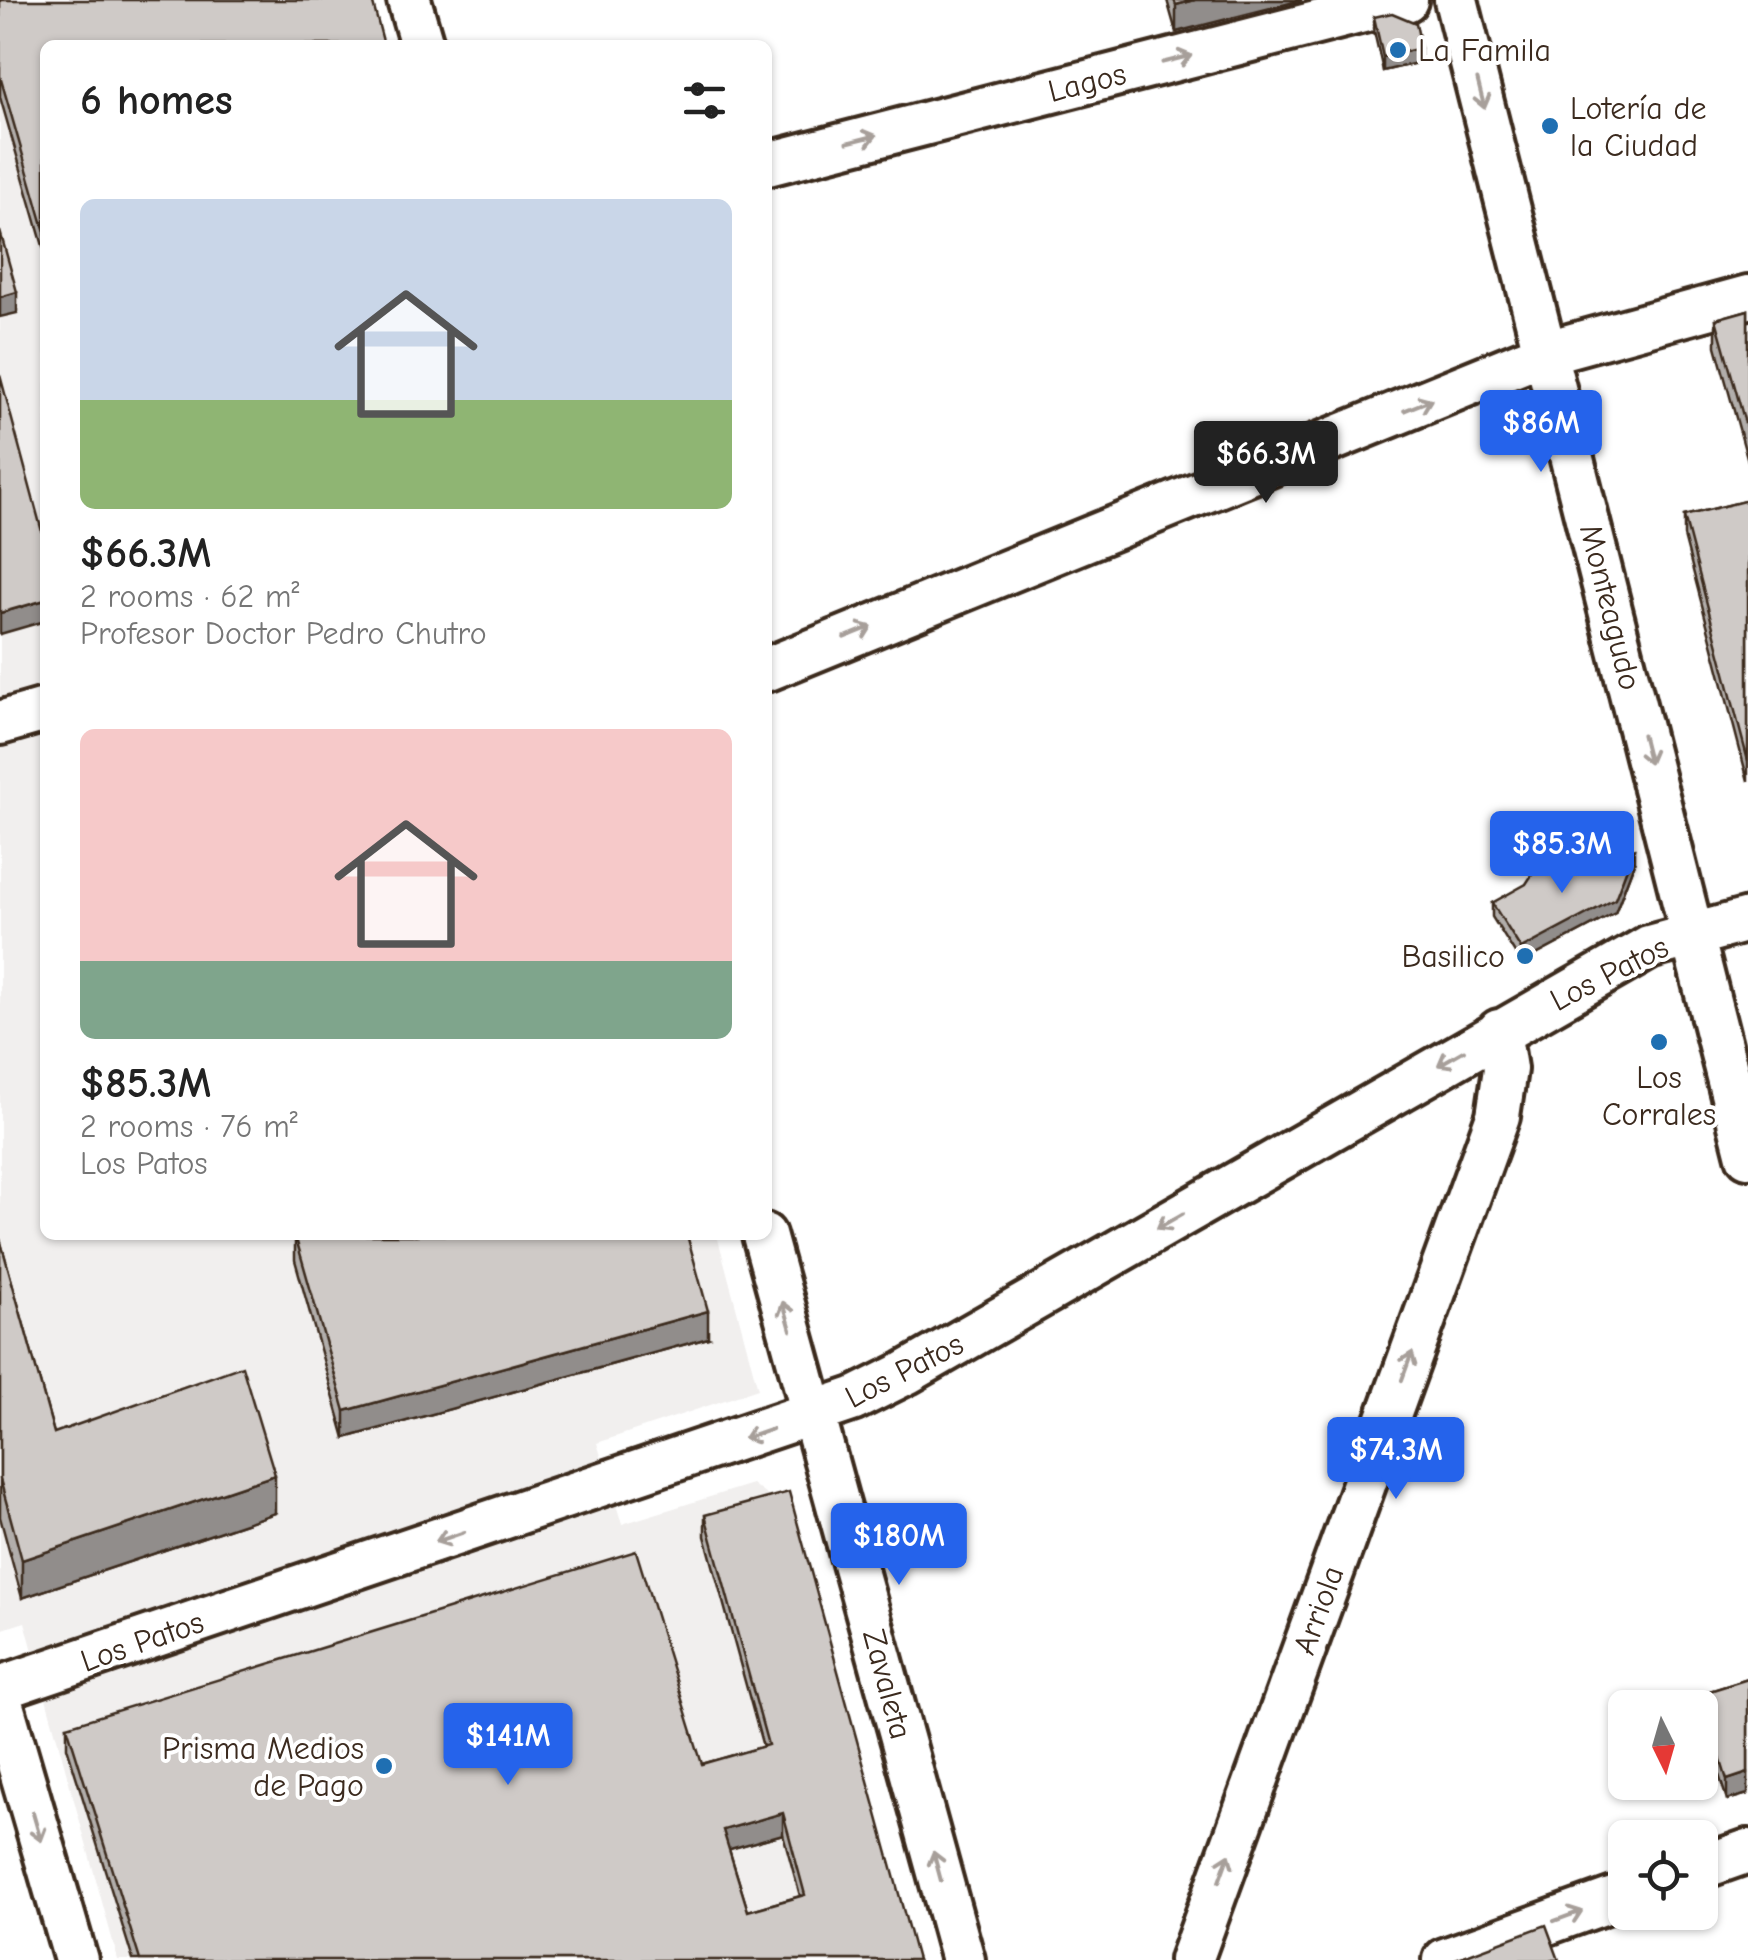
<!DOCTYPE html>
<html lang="en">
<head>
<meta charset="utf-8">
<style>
  :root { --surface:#fff; --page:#f2f2f2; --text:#222; --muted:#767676; --accent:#2563eb }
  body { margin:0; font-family:"Comic Neue",sans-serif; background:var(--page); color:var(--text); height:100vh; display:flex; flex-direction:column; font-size:38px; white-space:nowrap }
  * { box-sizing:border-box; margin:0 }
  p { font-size:32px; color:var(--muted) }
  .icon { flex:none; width:55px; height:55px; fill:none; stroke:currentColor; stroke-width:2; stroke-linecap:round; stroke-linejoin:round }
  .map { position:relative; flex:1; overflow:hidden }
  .sheet { position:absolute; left:40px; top:40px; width:732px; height:1200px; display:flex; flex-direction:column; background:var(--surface); border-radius:15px; box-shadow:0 2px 8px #0004 }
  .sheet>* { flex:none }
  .needle { width:65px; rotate:175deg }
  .tools { position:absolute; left:1608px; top:1690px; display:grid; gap:20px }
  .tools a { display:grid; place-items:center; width:110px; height:110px; border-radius:15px; background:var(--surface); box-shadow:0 2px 8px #0004; font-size:50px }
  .price { position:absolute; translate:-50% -85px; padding:0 22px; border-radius:10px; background:var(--accent); color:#fff; font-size:32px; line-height:65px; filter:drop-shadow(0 2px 5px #0008) }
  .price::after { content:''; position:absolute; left:50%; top:60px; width:30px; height:22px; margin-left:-15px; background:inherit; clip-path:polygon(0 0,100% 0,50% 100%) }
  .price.on { background:#222; color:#fff }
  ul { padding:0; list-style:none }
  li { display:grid; align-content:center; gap:20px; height:530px; padding:0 40px }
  li span { display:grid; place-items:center; height:310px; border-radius:15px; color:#555 }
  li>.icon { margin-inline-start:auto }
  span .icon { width:180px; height:180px; fill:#fffc; stroke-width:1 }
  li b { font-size:42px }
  h2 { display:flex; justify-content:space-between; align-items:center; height:120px; padding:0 40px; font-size:42px }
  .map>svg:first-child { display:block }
</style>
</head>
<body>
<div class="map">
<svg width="1748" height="1960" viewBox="0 0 1748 1960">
  <rect width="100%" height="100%" fill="#fff"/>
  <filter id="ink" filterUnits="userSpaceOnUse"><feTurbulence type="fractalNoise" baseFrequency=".01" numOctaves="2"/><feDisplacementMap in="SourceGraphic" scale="20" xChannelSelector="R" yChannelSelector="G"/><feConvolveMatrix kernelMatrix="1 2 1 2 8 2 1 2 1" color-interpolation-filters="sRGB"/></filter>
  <g filter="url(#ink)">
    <path fill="#f1efee" d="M 0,0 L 45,45 L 45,1235 L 717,1235 L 758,1389 L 597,1443 L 622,1524 L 752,1484 L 789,1513 L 911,1960 L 118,1960 L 25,1622 L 0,1630 Z"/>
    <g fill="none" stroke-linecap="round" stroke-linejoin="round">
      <defs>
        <path id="minor" d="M 409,0 L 422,45
          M 1456,0 L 1748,1156
          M 768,164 L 1406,0
          M 768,669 L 1547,352 L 1748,297
          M 0,723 L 45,710
          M 764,1235 L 963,1960
          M 0,1688 L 854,1399 L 906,1373 L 1649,947 L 1748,920
          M 0,1699 L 76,1960
          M 1700,1868 L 1748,1851
          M 1191,1960 L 1498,1116 L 1505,1069 L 1499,1031
          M 1445,1960 L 1625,1895"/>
      </defs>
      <use href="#minor" stroke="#3b2a1e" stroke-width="50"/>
      <use href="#minor" stroke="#fff" stroke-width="42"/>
    </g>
    <path fill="#b2aeab" stroke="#3b2a1e" stroke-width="2.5" fill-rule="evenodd" d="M 0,0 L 45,45 L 45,253 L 0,97 Z
      M 1167,0 L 1302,0 L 1176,32 Z
      M 1374,17 L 1421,62 L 1383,71 L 1374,31 Z
      M 1748,310 L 1748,461 L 1716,346 L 1716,319 Z
      M 1748,500 L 1748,781 L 1684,536 L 1684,516 Z
      M 1634,863 L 1615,913 L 1521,963 L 1492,917 L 1492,903 Z
      M 295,1235 L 708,1338 L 345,1438 L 295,1260 Z
      M 0,1239 L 54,1433 L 275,1513 L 22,1598 L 0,1517 Z
      M 705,1515 L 917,1960 L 133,1960 L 67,1747 L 67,1726 L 702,1764 L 763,1747 L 705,1536 ZM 783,1834 L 800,1896 L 748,1911 L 729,1849 Z
      M 1748,1679 L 1748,1794 L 1727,1800 L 1700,1716 L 1700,1694 Z"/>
    <path fill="#918d8b" stroke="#3b2a1e" stroke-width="2.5" d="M 1195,0 L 1302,0 L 1176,32 L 1176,5 Z
      M 1421,48 L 1421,62 L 1383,71 L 1383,57 Z
      M 17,292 L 17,313 L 0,317 L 0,297 Z
      M 45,600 L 45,621 L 0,634 L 0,613 Z
      M 1634,849 L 1634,863 L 1615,913 L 1521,963 L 1521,949 Z
      M 708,1311 L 708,1338 L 345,1438 L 345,1411 Z
      M 275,1475 L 275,1513 L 22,1598 L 22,1560 Z
      M 1748,1773 L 1748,1794 L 1727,1800 L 1727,1780 Z
      M 783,1813 L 783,1834 L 723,1851 L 723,1830 Z"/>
    <path fill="#cfcac7" stroke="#3b2a1e" stroke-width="2.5" fill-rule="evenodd" d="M 0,0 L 372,0 L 384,45 L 45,45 L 45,232 L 0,76 Z
      M 1174,0 L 1195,0 L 1176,5 Z
      M 1392,13 L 1416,23 L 1421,48 L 1383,57 L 1374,17 Z
      M 0,231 L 17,292 L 0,297 Z
      M 1748,310 L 1748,434 L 1716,319 Z
      M 0,375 L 45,543 L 45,600 L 0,613 Z
      M 1748,500 L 1748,761 L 1684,516 Z
      M 1634,849 L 1615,899 L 1521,949 L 1492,903 L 1526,884 L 1535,870 Z
      M 295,1235 L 687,1235 L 708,1311 L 345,1411 Z
      M 0,1239 L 54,1433 L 242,1366 L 275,1475 L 22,1560 L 0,1479 Z
      M 789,1492 L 917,1960 L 140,1960 L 67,1726 L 636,1551 L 702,1764 L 768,1745 L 705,1515 ZM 783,1813 L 805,1895 L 748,1911 L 723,1830 Z
      M 1748,1679 L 1748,1773 L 1727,1780 L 1700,1694 Z
      M 1546,1925 L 1559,1960 L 1453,1960 Z"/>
    <defs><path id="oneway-shaft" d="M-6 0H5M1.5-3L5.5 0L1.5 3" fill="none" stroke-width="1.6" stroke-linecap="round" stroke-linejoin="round" transform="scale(2.5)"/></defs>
    <g stroke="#a79f9a">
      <use href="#oneway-shaft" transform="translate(1177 59) rotate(-14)"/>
      <use href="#oneway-shaft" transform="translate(1481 94) rotate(76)"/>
      <use href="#oneway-shaft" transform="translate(862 139) rotate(-14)"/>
      <use href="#oneway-shaft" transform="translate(1418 405) rotate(-22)"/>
      <use href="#oneway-shaft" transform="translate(858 632) rotate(-22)"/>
      <use href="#oneway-shaft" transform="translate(1646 749) rotate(76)"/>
      <use href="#oneway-shaft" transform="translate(1451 1058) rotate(150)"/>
      <use href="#oneway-shaft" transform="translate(1170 1221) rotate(150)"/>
      <use href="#oneway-shaft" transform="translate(787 1316) rotate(-106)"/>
      <use href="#oneway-shaft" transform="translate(1407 1366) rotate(-70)"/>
      <use href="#oneway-shaft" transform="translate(758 1434) rotate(161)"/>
      <use href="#oneway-shaft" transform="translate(450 1537) rotate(161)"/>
      <use href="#oneway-shaft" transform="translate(37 1827) rotate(74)"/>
      <use href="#oneway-shaft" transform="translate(937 1866) rotate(-105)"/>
      <use href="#oneway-shaft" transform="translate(1224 1868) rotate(-70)"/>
      <use href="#oneway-shaft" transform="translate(1568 1916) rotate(-20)"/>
    </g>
  </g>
  <g fill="#1f6fb2" stroke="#fff" stroke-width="4">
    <circle cx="1398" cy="50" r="10"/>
    <circle cx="1550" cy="126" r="10"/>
    <circle cx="1525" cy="956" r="10"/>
    <circle cx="1659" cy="1042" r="10"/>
    <circle cx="384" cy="1766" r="10"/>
  </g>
  <g text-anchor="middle" stroke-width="8" stroke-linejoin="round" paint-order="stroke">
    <g font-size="32" fill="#3b2a1e" stroke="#fff" text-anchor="start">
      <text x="1418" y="61">La Famila</text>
      <text x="1570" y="119">Lotería de<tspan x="1570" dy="37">la Ciudad</tspan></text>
      <text x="1505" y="967" text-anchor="end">Basilico</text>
      <text x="1659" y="1088" text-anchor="middle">Los<tspan x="1659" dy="37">Corrales</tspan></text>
      <text x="364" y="1759" text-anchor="end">Prisma Medios<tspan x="364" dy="37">de Pago</tspan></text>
    </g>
    <g font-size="32" fill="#3b2a1e" stroke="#fff">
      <text transform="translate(1087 82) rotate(-14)" y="11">Lagos</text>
      <text transform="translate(1611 607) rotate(76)" y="11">Monteagudo</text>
      <text transform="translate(1609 973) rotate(-27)" y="11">Los Patos</text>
      <text transform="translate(904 1370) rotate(-27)" y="11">Los Patos</text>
      <text transform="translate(1318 1610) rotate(-70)" y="11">Arriola</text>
      <text transform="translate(142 1641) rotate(-19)" y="11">Los Patos</text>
      <text transform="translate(888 1684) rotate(75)" y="11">Zavaleta</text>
    </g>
  </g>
</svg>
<div class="tools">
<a><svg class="needle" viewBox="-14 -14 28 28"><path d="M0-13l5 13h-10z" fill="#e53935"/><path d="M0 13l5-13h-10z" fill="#767676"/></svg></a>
<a><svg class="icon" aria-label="locate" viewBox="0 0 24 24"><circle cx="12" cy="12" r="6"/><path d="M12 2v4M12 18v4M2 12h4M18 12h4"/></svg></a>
</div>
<b class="price" style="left:1541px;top:475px">$86M</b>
<b class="price on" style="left:1266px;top:506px">$66.3M</b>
<b class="price" style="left:1562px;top:896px">$85.3M</b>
<b class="price" style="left:1396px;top:1502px">$74.3M</b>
<b class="price" style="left:899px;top:1588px">$180M</b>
<b class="price" style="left:508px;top:1788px">$141M</b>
<section class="sheet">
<h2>6 homes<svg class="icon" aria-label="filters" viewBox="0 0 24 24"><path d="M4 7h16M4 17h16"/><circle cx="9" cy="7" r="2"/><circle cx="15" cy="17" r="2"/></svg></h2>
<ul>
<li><span style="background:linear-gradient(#c9d6e8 65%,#8fb573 0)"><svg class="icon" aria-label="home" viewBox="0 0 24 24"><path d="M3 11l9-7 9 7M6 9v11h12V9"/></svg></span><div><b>$66.3M</b><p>2 rooms · 62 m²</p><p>Profesor Doctor Pedro Chutro</p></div></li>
<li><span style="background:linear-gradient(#f6c9c9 75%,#7fa58c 0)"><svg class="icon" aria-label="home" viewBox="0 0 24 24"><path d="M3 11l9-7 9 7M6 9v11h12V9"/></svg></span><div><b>$85.3M</b><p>2 rooms · 76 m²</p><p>Los Patos</p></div></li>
</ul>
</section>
</div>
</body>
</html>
